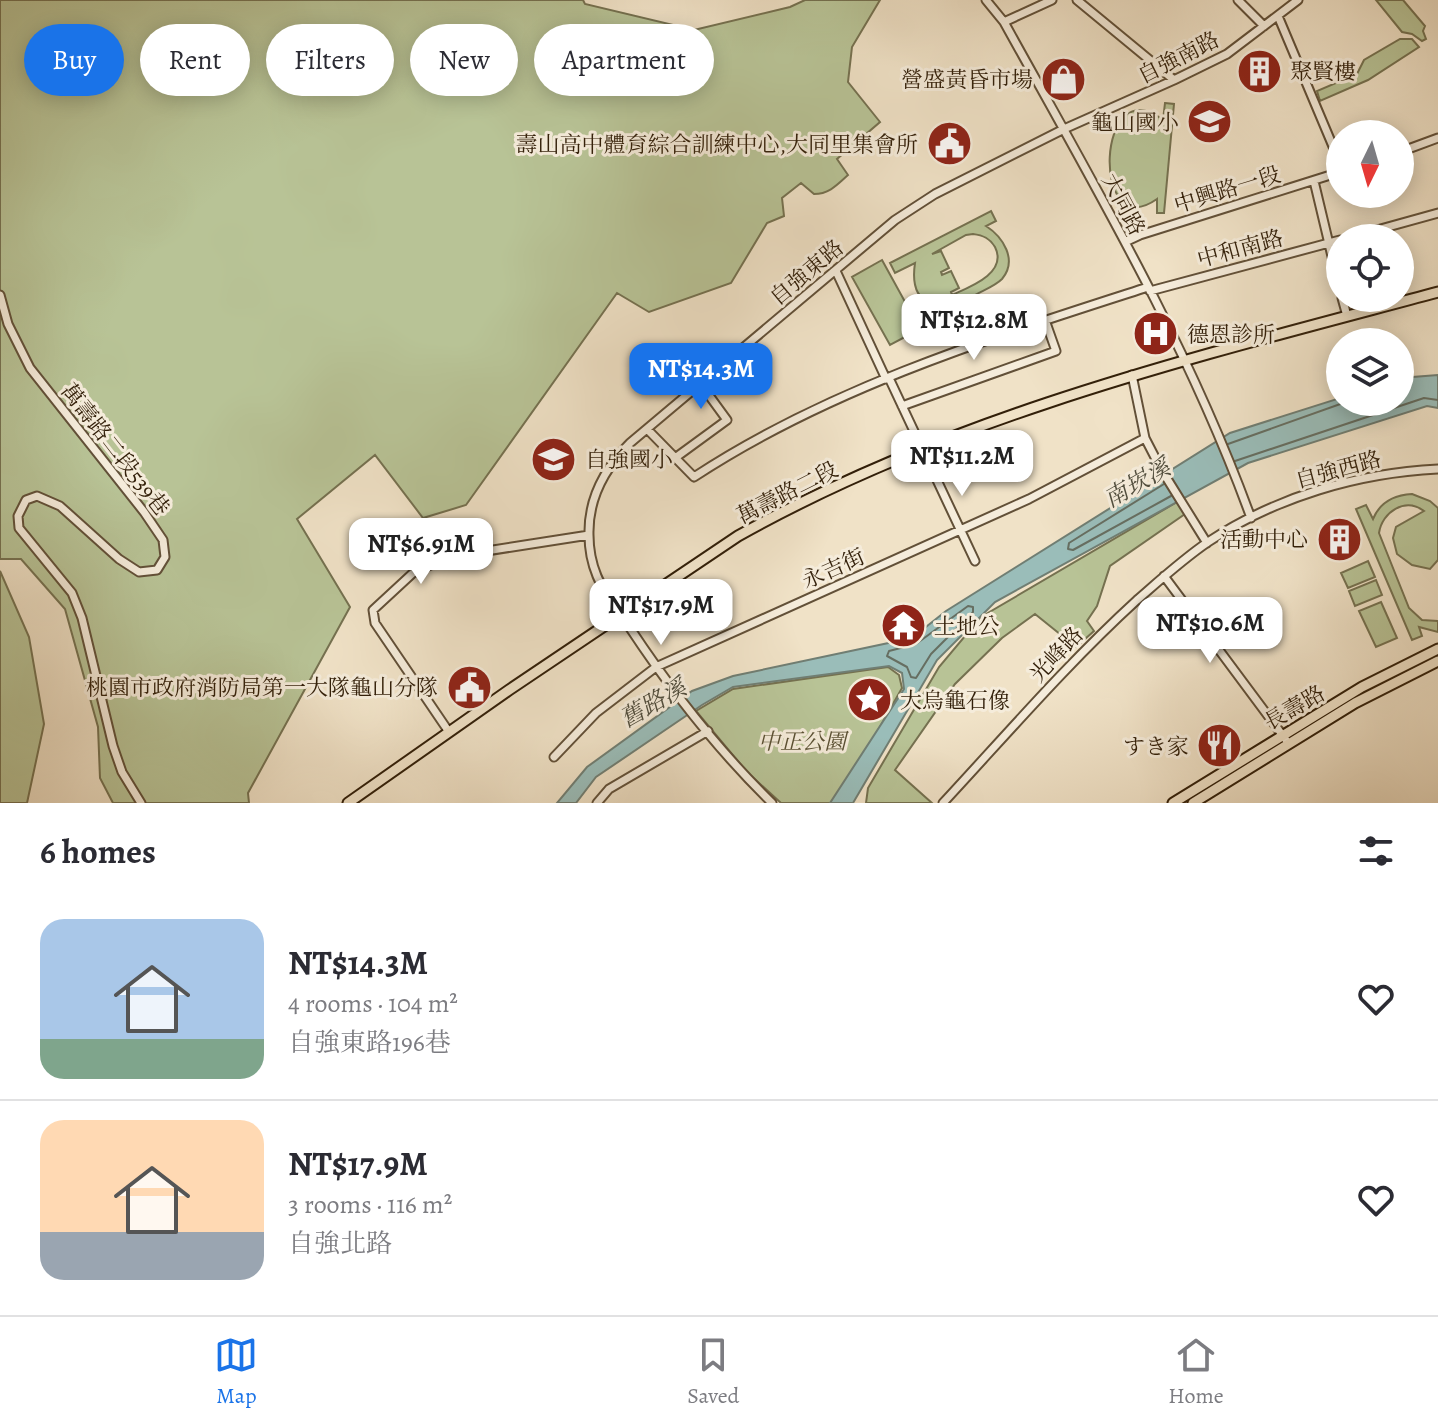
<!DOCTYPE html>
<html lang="en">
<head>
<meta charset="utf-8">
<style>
  :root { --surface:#fff; --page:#f7f7f7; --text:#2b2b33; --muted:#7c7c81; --line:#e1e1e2; --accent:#1a73e8 }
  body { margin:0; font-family:Alegreya,"Noto Serif TC","Noto Serif JP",serif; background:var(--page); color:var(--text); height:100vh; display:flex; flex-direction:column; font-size:30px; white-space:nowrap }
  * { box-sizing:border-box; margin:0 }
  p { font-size:26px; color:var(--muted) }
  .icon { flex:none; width:44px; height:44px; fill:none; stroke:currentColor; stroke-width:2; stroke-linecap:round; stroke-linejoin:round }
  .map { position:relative; height:803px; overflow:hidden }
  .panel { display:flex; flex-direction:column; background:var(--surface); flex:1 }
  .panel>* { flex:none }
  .hud { position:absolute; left:24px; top:24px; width:800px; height:72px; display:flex; gap:16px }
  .needle { width:52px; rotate:185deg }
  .tools { position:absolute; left:1326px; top:120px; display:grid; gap:16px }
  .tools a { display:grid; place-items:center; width:88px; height:88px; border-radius:50%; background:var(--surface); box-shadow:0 4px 20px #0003; font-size:40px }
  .price { position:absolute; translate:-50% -68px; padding:0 18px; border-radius:16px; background:#fff; color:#222; font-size:26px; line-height:52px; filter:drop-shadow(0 2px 4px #0008) }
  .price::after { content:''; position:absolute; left:50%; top:48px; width:24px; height:18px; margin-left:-12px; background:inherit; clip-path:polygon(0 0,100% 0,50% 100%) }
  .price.active { background:var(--accent); color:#fff }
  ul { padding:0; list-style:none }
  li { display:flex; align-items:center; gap:24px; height:200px; padding:0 40px }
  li+li { border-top:2px solid var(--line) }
  li span { display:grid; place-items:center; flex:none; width:224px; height:160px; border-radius:24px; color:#555 }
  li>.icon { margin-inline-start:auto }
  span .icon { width:96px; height:96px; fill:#fffc; stroke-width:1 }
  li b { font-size:34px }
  h2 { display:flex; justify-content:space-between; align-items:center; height:96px; padding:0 40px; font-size:34px }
  .tag { padding:0 28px; border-radius:36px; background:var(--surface); box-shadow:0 4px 20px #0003; font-size:28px; line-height:72px }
  .tag.active { background:var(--accent); color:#fff }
  .dock { display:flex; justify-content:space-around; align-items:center; height:112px; border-top:2px solid var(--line); background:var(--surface); font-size:22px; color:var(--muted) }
  .dock a { display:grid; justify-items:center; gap:4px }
  .dock .active { color:var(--accent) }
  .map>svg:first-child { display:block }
</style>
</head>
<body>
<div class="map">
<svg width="1438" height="803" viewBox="0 0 1438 803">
  <rect width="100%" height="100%" fill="#f0e2c7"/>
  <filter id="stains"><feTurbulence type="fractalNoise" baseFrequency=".0025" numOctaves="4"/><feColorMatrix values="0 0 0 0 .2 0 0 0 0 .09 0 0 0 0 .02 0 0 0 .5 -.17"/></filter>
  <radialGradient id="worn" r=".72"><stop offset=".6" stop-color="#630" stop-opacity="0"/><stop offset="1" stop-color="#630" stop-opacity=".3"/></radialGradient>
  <path fill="#b8c396" stroke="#757150" stroke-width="2" fill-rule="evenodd" d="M 0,0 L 583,0 L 585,4 L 694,30 L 790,7 L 805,0 L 880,0 L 852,47 L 848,82 L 880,122 L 837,159 L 848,175 C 837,185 829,194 814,194 L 801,183 L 782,198 L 784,216 L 767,223 L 731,283 L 649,312 L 617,293 L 466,505 L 423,518 L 375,455 L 297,519 L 350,607 L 248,793 L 249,803 L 113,803 L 100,778 L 98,727 L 65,609 L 21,559 L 0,559 Z
    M 1376,0 L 1403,0 L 1425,26 L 1423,31 L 1426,39 L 1422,41 L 1412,34 L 1402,32 Z
    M 1400,39 L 1412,39 L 1419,47 L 1368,80 L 1320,101 L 1317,91 L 1357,74 L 1364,60 Z
    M 1165,103 L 1174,104 L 1164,213 L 1157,213 L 1157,199 C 1090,246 1096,67 1163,120 Z
    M 991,211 L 996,221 L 986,226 C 1003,237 1018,260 1002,279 C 995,286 984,290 975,295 C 942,311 908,310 915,263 L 895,273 L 890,263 ZM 973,234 C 983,235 990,238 995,247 C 1008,273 970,287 952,295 L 951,292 L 959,288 L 951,271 L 942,275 L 941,272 L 949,268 L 941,251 L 932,254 L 966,235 Z
    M 882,260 L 920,329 L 890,345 L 852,277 Z
    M 1412,494 L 1430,501 L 1438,508 L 1438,560 L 1430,569 L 1412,565 L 1397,554 L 1393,538 L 1396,527 L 1424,511 C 1405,497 1382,512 1379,533 L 1409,608 L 1422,620 L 1438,621 L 1438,632 L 1419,627 L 1422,636 L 1412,640 L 1356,509 L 1366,505 L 1373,519 C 1380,502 1394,495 1412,494 Z
    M 1177,502 L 1185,514 L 1110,566 L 1097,606 L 1087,621 L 1094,631 L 1076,647 L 1035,614 L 1002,638 L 955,684 L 895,770 L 932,803 L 866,803 L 868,788 L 939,667 L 981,617 Z
    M 1368,561 L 1375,577 L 1348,588 L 1341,573 Z
    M 0,571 L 29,637 L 44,724 L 27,803 L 0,803 Z
    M 1376,580 L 1382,595 L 1355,606 L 1349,591 Z
    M 1381,602 L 1397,638 L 1376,647 L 1359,611 Z
    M 888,667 L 899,675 L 902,688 L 837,803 L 781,803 L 747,772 L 696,711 L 733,689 Z"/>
  <path fill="#9abdb9" stroke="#707e73" stroke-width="2" d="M 1438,375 L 1438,408 L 1427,406 L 1248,463 L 995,602 L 937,660 L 853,803 L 830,803 L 904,689 L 902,673 L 889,666 L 733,687 L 702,705 L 596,777 L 576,803 L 557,803 L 587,767 L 692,691 L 733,676 L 912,638 L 946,611 L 1230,433 L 1340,398 L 1340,402 L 1400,402 L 1400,378 Z"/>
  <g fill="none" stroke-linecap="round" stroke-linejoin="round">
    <path stroke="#666e61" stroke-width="2" d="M 1228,444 L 1346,402
      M 1235,461 L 1424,398 L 1438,400
      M 1164,484 L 1069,543 L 1068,549 L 1073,550 L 1171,496
      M 968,606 L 973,607 L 973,612 L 931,654 L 916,678 L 911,677 L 907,667 L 887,656 L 889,651 L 916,644 Z"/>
    <defs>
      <path id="minor" d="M 986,0 L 1004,22 C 1093,183 1188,344 1251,518
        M 1077,0 L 1174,80
        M 1238,0 L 1264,26
        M 1278,16 L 1340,163
        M 1004,22 L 1052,0
        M 1400,152 L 1438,138
        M 1314,181 L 1340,290
        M 1348,238 L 1438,213
        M 1125,242 L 1140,235 L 1340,172
        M 836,271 L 886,379
        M 1150,291 L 1340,240
        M 0,295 L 8,324 L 30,368 L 144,512 L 163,540 L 165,557 L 157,570 L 139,572 L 119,559 L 60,506 L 37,496 L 26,500 L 18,516 L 19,528 L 72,593 L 82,618 L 113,746 L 122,772 L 141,803
        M 1342,298 L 1347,316
        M 1132,375 L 1145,438 L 1161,469 L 1207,543
        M 889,378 L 975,561
        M 902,406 L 1056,351 L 1045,320
        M 647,429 L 694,477 C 831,387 993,337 1148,287
        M 675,458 L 727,420 L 700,383
        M 1164,576 L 1289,744
        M 449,732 L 375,623 L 373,610 L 413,573 L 448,557 L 589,535
        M 554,757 L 596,713 L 656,667 L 1029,499 L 1145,438
        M 597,803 L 609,789 L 708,731
        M 772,803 C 719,751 671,690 630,628 C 619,611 605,595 597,576 C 592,564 589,548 589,535 C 588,498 605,468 630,443 L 895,220 L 935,194 L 1064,129 L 1174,80 L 1227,54 L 1298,0
        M 943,803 C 1007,734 1068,663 1137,600 C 1160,580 1183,559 1208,542 C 1276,497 1357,473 1438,469"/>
      <path id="major" d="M 348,803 L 509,690 L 738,536 C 956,414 1199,356 1438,292
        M 1173,803 L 1362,687 L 1438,649
        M 1193,803 L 1355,703 L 1438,661"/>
    </defs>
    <use href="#minor" stroke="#625038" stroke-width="11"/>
    <use href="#major" stroke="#321f09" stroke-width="13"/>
    <use href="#minor" stroke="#f5ecdb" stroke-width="7"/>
    <use href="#major" stroke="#f0e2c7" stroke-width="9"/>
  </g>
  <defs>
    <symbol id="building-disc" viewBox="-11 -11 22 22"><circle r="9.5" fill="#8f2418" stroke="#f5ecdb"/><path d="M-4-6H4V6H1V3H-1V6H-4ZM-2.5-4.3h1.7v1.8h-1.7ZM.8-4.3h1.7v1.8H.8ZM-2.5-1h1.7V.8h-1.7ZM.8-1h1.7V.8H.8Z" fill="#fff"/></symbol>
    <symbol id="shop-disc" viewBox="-11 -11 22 22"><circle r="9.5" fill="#8f2418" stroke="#f5ecdb"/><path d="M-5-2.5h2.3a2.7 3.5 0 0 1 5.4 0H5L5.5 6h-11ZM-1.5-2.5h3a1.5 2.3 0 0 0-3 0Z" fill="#fff"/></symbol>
    <symbol id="school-disc" viewBox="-11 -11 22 22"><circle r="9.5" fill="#8f2418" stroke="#f5ecdb"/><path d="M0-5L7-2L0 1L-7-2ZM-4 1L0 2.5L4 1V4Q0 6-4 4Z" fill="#fff"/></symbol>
    <symbol id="civic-disc" viewBox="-11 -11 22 22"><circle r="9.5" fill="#8f2418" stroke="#f5ecdb"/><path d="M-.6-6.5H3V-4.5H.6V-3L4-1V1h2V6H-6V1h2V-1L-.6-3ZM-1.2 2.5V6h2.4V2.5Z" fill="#fff"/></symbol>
    <symbol id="hospital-disc" viewBox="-11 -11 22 22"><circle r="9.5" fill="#8f2418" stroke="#f5ecdb"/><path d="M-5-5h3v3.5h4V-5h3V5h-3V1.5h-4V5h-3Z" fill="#fff"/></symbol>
    <symbol id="temple-disc" viewBox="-11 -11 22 22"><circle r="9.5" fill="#8f2418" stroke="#f5ecdb"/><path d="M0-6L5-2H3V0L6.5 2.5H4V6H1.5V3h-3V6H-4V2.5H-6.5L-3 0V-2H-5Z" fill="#fff"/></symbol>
    <symbol id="sight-disc" viewBox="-11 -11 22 22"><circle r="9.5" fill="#8f2418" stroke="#f5ecdb"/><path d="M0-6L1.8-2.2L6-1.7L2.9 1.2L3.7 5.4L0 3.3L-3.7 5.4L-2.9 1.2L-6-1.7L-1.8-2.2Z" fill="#fff"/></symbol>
    <symbol id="restaurant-disc" viewBox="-11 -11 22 22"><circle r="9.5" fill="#8f2418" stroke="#f5ecdb"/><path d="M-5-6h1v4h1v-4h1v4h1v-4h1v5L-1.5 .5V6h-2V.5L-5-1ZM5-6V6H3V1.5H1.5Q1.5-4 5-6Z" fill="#fff"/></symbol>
  </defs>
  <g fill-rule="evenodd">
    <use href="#building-disc" x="1234" y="46" width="51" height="51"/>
    <use href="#shop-disc" x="1038" y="54" width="51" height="51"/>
    <use href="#school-disc" x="1184" y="96" width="51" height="51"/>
    <use href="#civic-disc" x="924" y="118" width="51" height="51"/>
    <use href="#hospital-disc" x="1130" y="308" width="51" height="51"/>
    <use href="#school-disc" x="528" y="434" width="51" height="51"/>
    <use href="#building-disc" x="1314" y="514" width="51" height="51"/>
    <use href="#temple-disc" x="878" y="600" width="51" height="51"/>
    <use href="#civic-disc" x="444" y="662" width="51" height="51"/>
    <use href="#sight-disc" x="844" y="674" width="51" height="51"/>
    <use href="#restaurant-disc" x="1194" y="720" width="51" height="51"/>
  </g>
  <g text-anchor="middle" stroke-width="6" stroke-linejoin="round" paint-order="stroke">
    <g font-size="22" fill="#321f09" stroke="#f5ecdb">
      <text transform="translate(1178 57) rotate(-27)" y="8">自強南路</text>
      <text transform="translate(1227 189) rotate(-17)" y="8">中興路一段</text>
      <text transform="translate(1124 204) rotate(62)" y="8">大同路</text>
      <text transform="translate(1240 248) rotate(-15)" y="8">中和南路</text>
      <text transform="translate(806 272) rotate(-40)" y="8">自強東路</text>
      <text transform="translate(116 449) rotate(52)" y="8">萬壽路二段539巷</text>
      <text transform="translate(1338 469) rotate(-15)" y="8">自強西路</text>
      <text transform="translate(787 492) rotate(-27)" y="8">萬壽路二段</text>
      <text transform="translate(833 568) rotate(-24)" y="8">永吉街</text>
      <text transform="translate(1056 654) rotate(-47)" y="8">光峰路</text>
      <text transform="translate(1294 707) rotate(-30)" y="8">長壽路</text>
    </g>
    <g font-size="22" fill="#321f09" stroke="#f5ecdb" text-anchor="end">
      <text x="1290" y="79" text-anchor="start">聚賢樓</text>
      <text x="1033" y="87">營盛黃昏市場</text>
      <text x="1179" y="130">龜山國小</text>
      <text x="918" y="152">壽山高中體育綜合訓練中心,大同里集會所</text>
      <text x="1187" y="342" text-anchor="start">德恩診所</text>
      <text x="585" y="467" text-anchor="start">自強國小</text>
      <text x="1308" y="547">活動中心</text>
      <text x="934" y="634" text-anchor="start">土地公</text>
      <text x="438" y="695">桃園市政府消防局第一大隊龜山分隊</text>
      <text x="900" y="708" text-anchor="start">大烏龜石像</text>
      <text x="1189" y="754">すき家</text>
    </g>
    <g font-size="22" font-style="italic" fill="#5a5033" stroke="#f5ecdb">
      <text x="802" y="749">中正公園</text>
    </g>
    <g font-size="24" font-style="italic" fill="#514e3e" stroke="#f5ecdb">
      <text transform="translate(1137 483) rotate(-30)" y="8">南崁溪</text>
      <text transform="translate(653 703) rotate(-30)" y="8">舊路溪</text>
    </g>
  </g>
  <rect width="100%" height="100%" filter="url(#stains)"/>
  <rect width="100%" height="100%" fill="url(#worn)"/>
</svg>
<div class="tools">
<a><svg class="needle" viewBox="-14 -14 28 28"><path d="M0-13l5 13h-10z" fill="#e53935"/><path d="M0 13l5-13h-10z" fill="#7c7c81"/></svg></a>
<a><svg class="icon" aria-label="locate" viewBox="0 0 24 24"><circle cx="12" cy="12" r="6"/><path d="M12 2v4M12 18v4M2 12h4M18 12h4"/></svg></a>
<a><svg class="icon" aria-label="layers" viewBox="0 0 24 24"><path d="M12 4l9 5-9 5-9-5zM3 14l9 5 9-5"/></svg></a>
</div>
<b class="price" style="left:974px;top:362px">NT$12.8M</b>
<b class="price active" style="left:701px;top:411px">NT$14.3M</b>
<b class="price" style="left:962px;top:498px">NT$11.2M</b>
<b class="price" style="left:421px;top:586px">NT$6.91M</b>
<b class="price" style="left:661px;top:647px">NT$17.9M</b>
<b class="price" style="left:1210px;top:665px">NT$10.6M</b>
<div class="hud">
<a class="tag active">Buy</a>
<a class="tag">Rent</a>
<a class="tag">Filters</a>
<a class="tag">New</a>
<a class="tag">Apartment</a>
</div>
</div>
<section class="panel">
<h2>6 homes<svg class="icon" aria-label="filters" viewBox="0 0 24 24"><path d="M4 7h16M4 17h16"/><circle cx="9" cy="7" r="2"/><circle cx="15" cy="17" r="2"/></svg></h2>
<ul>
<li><span style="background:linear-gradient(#a9c7e8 75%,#7fa58c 0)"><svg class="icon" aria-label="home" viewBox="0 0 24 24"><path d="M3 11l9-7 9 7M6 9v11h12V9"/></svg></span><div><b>NT$14.3M</b><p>4 rooms · 104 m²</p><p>自強東路196巷</p></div><svg class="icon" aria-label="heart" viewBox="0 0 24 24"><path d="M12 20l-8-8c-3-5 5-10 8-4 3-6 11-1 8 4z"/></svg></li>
<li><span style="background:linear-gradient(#ffd9b3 70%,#9aa5b1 0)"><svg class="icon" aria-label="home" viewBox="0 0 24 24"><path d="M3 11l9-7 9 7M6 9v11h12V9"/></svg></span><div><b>NT$17.9M</b><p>3 rooms · 116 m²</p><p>自強北路</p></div><svg class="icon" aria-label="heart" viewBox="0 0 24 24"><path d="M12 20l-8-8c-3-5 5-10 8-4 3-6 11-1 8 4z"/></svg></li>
</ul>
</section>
<nav class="dock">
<a class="active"><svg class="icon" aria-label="map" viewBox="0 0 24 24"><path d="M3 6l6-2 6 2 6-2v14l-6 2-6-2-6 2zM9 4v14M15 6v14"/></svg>Map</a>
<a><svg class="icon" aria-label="saved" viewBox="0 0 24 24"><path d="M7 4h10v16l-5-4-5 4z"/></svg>Saved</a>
<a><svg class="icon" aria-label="home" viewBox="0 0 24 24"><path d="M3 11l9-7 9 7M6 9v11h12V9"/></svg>Home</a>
</nav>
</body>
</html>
